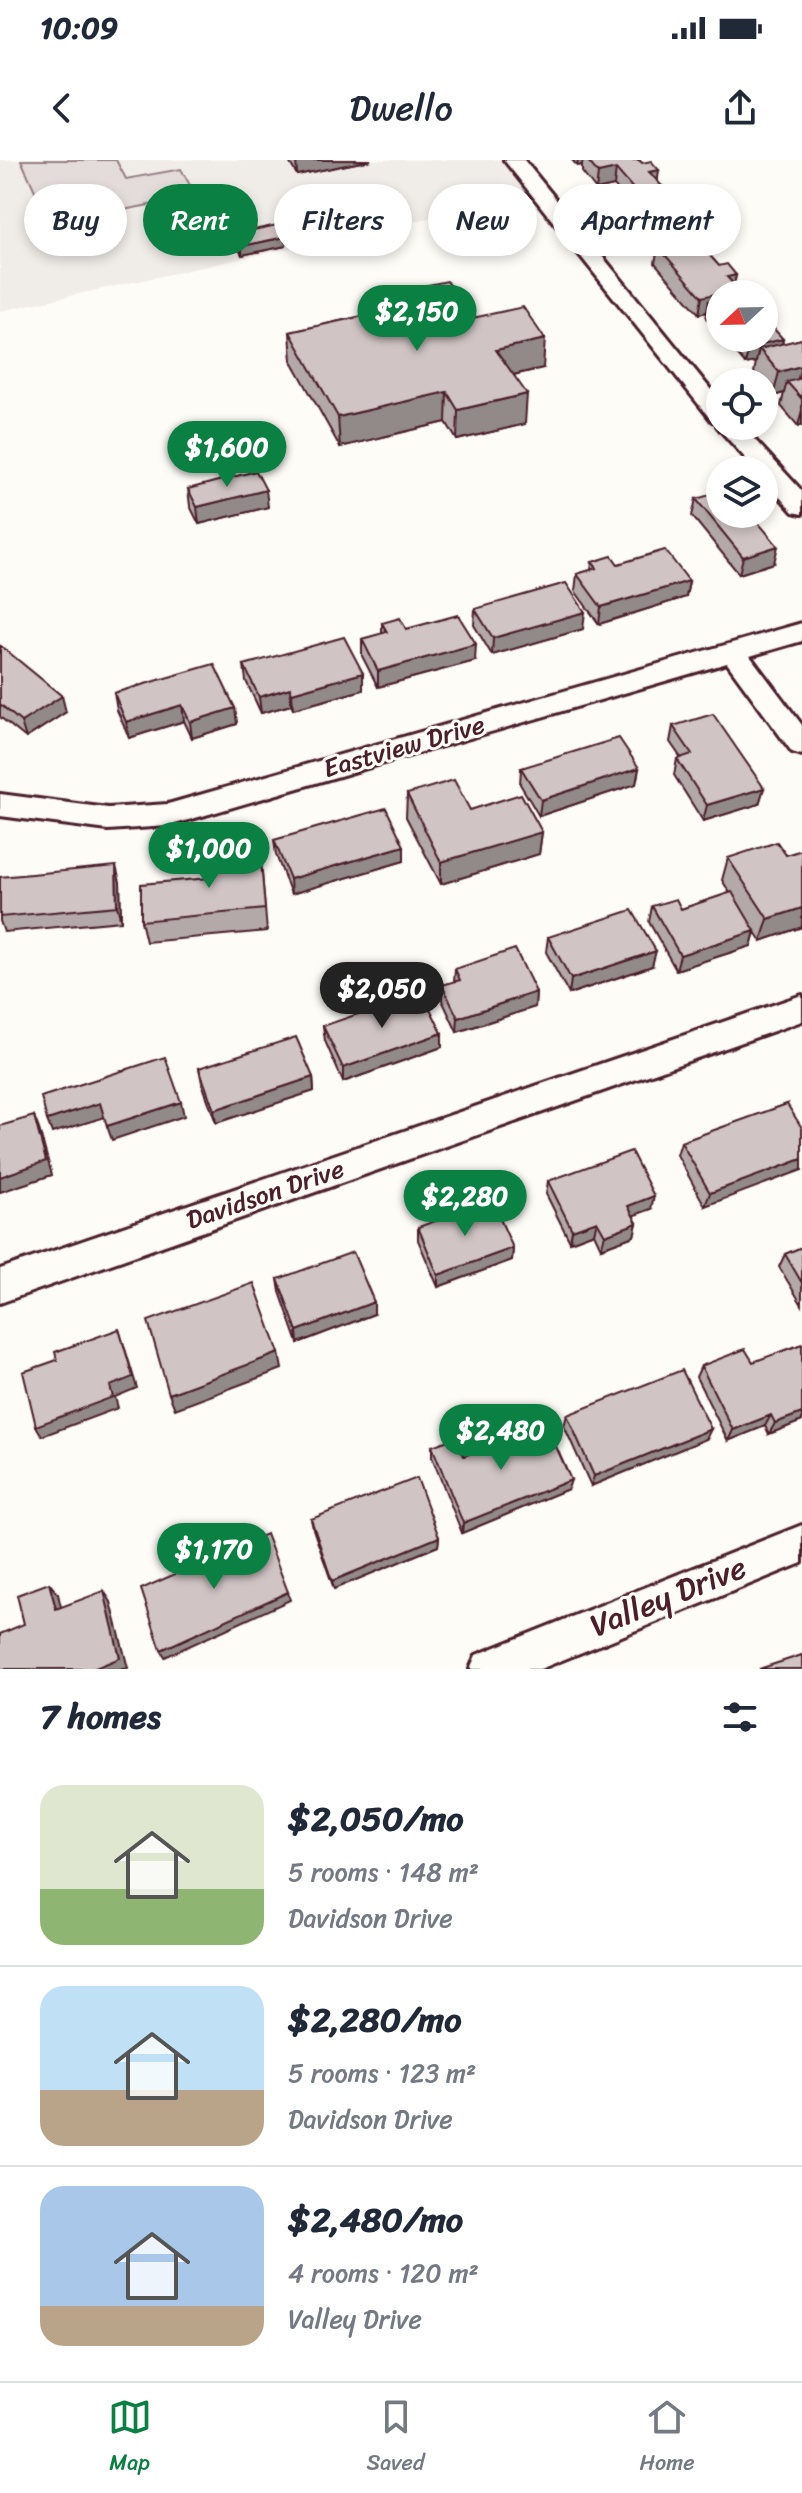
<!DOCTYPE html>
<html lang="en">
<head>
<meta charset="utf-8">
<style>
  :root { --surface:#fff; --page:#f2f2f3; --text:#1f2937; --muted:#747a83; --line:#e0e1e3; --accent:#0b8043 }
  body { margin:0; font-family:Sriracha,sans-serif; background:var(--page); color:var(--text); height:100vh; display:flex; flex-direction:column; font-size:30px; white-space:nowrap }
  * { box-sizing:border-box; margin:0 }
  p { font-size:26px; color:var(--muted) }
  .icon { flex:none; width:44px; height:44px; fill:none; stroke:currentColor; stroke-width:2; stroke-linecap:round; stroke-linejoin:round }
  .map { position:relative; height:1509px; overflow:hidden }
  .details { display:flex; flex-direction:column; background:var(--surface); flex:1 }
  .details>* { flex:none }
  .banner { position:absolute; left:24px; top:24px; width:754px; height:72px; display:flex; gap:16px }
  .needle { width:52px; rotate:248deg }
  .fabs { position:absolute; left:706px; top:120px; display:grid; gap:16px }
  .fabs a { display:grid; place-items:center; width:72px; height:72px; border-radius:50%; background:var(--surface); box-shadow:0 4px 12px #0003; font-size:40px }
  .price { position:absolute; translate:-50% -68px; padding:0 18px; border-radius:28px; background:var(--accent); color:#fff; font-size:26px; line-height:52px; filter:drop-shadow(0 2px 4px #0008) }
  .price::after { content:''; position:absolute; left:50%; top:48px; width:24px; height:18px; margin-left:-12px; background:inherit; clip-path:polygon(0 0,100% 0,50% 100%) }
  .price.on { background:#222; color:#fff }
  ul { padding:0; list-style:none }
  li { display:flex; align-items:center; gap:24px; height:200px; padding:0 40px }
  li+li { border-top:2px solid var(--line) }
  li span { display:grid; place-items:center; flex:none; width:224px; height:160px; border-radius:24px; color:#555 }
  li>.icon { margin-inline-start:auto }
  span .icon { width:96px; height:96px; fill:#fffc; stroke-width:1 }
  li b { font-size:34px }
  h2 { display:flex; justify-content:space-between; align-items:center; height:96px; padding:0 40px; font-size:34px }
  .chip { padding:0 28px; border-radius:36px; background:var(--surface); box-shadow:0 4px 12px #0003; font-size:28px; line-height:72px }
  .chip.on { background:var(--accent); color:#fff }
  .status { display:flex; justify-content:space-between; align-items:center; height:56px; padding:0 40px; background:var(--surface); direction:ltr }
  .status svg { height:22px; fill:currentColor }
  header { display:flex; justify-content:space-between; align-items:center; height:104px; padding:0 40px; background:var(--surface); font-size:36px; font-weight:600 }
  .dock { display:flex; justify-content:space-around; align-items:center; height:112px; border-top:2px solid var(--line); background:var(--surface); font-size:22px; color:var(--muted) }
  .dock a { display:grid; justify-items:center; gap:4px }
  .dock .on { color:var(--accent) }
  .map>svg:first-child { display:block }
</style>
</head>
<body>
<div class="status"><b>10:09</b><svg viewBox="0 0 49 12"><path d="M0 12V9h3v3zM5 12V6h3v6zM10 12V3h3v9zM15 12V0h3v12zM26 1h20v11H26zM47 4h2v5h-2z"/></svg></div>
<header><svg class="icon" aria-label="back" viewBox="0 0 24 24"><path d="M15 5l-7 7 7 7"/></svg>Dwello<svg class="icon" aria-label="share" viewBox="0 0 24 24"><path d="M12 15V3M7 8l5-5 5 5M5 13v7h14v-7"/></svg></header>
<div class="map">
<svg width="802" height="1509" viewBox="0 0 802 1509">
  <rect width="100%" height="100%" fill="#fdfcf7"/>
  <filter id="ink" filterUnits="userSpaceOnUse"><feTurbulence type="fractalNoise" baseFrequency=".0125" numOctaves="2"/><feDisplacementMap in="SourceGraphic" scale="16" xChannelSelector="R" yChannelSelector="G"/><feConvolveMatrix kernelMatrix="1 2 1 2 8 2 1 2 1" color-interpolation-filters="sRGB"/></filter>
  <g filter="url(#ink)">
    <path fill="#f0ece8" d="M 0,0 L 515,0 L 540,34 L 0,151 Z"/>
    <path fill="#e3dcda" stroke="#967e82" stroke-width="2" d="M 21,0 L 116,0 L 126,19 L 181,9 L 196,36 L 50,64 Z"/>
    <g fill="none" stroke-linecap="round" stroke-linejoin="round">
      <defs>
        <path id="minor" d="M 504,0 L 524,0 L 720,241 L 720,266 L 742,266 L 802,331 L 802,354 L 793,352 L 764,319 L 764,310 L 756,310 L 721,271 L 717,266 L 719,263 L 712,261 Z
          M 802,463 L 802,481 L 750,496 L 802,565 L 802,595 L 792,592 L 727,503 L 168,666 L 108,670 L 0,656 L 0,634 L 108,648 L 168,644 Z
          M 802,835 L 802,861 L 0,1143 L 0,1109 Z
          M 802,1365 L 802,1403 L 540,1509 L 470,1509 L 476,1495 Z"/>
      </defs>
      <use href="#minor" stroke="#4a1f2b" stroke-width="6"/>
      <use href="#minor" fill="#fdfcf7" fill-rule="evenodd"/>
    </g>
    <path fill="#b3a9a9" stroke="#4a1f2b" stroke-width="2" d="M 288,0 L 371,0 L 297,15 Z
      M 572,0 L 639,0 L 658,21 L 661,33 L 702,48 L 701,54 L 709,82 L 700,84 L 719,106 L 736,115 L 734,125 L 720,134 L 720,175 L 706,158 L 707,152 L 699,154 L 655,103 L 658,87 L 672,84 L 662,72 L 635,78 L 619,58 L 621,42 L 627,40 L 614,26 L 596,30 L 582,12 L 582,5 L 577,6 Z
      M 234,74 L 286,86 L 242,95 L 235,83 Z
      M 385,134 L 473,158 L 543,208 L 514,215 L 525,264 L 457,280 L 446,262 L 340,287 L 292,201 L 290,172 L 385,151 Z
      M 723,178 L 783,179 L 782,184 L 802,179 L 802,265 L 798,266 L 781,246 L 784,233 L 773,236 L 764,225 L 764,222 L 762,222 L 754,213 L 756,202 L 745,204 Z
      M 188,329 L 268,347 L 199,364 L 190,346 Z
      M 696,339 L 774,403 L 739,414 L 692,356 Z
      M 592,402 L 618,404 L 689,421 L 686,437 L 599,464 L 575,431 L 577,414 L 591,410 Z
      M 475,449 L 583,469 L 492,495 L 474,465 Z
      M 382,463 L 406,469 L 475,501 L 378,527 L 362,496 L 362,479 L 382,474 Z
      M 0,486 L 66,552 L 26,578 L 0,557 Z
      M 244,505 L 363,530 L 293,549 L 291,545 L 261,553 L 246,521 Z
      M 114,533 L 235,548 L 237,564 L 192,578 L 184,561 L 129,578 L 117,550 Z
      M 673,566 L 764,628 L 759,644 L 703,661 L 674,615 L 677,599 L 681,598 L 670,582 Z
      M 521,608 L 639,608 L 636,624 L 539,656 L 520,624 Z
      M 407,634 L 470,650 L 542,672 L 539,694 L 441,724 L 406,657 Z
      M 274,680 L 404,686 L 404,701 L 291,734 L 276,695 Z
      M 260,690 L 267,771 L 146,782 L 141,761 L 209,718 Z
      M 802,690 L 802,767 L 761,781 L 755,772 L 751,786 L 676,810 L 649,762 L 652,746 L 681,749 L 730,733 L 722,720 L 728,698 L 786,695 Z
      M 0,717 L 120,722 L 121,761 L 4,772 L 0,761 Z
      M 548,777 L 652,806 L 569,834 L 546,792 Z
      M 455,809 L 536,832 L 535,847 L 457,872 L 442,840 L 442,825 L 454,822 Z
      M 323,866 L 442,873 L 442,887 L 343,922 L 325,881 Z
      M 199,908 L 313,917 L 314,931 L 216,963 L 202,923 Z
      M 787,944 L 705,1046 L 677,995 L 681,982 Z
      M 548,1021 L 651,1049 L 633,1055 L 637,1063 L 634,1076 L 601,1088 L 594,1073 L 570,1082 L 546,1034 Z
      M 418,1067 L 513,1088 L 512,1100 L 438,1127 L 418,1080 Z
      M 802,1087 L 802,1145 L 779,1107 L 785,1094 Z
      M 278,1119 L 374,1154 L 298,1183 L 280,1132 Z
      M 753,1202 L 802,1261 L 769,1274 L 765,1266 L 728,1281 L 696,1217 L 701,1206 Z
      M 567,1255 L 706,1279 L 591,1326 L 564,1266 Z
      M 432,1286 L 464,1296 L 568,1329 L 462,1373 L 432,1297 Z
      M 311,1359 L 439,1377 L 438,1386 L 334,1429 L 313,1369 Z"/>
    <path fill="#928a89" stroke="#4a1f2b" stroke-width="2" d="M 296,0 L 371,0 L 297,15 Z
      M 578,0 L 583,0 L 582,5 L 577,6 Z
      M 616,9 L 614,26 L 596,30 L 598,13 Z
      M 659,10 L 657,27 L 649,12 Z
      M 662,26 L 659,42 L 633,48 L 635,31 Z
      M 664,55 L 662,72 L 635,78 L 637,61 Z
      M 711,66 L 709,82 L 676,89 L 679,73 Z
      M 285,77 L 286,86 L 242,95 L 242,86 Z
      M 736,115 L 733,130 L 738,129 L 737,134 L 720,134 L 720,149 L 709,141 L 707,152 L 699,154 L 702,137 L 727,117 Z
      M 545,179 L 543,208 L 495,219 L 496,190 Z
      M 783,179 L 779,196 L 759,189 L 756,202 L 745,204 L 749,187 Z
      M 801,206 L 795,230 L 787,222 L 784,233 L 773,236 L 779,212 Z
      M 447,232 L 446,262 L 340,287 L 338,257 Z
      M 527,234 L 525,264 L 457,280 L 458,250 Z
      M 802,250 L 802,265 L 798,266 Z
      M 266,330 L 268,347 L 199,364 L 197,347 Z
      M 778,386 L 774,403 L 739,414 L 743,397 Z
      M 689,421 L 686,437 L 599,464 L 601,447 Z
      M 585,452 L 583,469 L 492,495 L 493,478 Z
      M 476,484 L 475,501 L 378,527 L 378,511 Z
      M 363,513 L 363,530 L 293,549 L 292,533 Z
      M 290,528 L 291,545 L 261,553 L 259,537 Z
      M 62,536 L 66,552 L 26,578 L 21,562 Z
      M 182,545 L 184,561 L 129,578 L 126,562 Z
      M 235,548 L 237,564 L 192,578 L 190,562 Z
      M 639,608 L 636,624 L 539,656 L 541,640 Z
      M 764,628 L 759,644 L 703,661 L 707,645 Z
      M 542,672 L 539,694 L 441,724 L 441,702 Z
      M 404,686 L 404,701 L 291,734 L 290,719 Z
      M 116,706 L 120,722 L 121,761 L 117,746 Z
      M 802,748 L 802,767 L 761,781 L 768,759 Z
      M 755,771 L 751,786 L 676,810 L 680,795 Z
      M 656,791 L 652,806 L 569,834 L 571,819 Z
      M 536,832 L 535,847 L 457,872 L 458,858 Z
      M 442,873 L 442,887 L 343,922 L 343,908 Z
      M 313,917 L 314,931 L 216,963 L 214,950 Z
      M 181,942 L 184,956 L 112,980 L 107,966 Z
      M 100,943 L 105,957 L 52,973 L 47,960 Z
      M 34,956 L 39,969 L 52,1015 L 0,1032 L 0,1017 Z
      M 802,999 L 802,1010 L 705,1046 L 710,1033 Z
      M 654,1036 L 651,1049 L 624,1059 L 628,1046 Z
      M 597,1061 L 594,1073 L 570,1082 L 572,1070 Z
      M 637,1063 L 634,1076 L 601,1088 L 605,1075 Z
      M 513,1088 L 512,1100 L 438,1127 L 438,1115 Z
      M 374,1142 L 374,1154 L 298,1183 L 297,1171 Z
      M 119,1169 L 137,1228 L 115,1237 L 118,1248 L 42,1276 L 36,1266 L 110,1226 Z
      M 279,1193 L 282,1209 L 175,1249 L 169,1234 Z
      M 802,1253 L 802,1261 L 769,1274 L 775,1263 Z
      M 771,1255 L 765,1266 L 728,1281 L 733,1270 Z
      M 711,1269 L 706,1279 L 591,1326 L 594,1316 Z
      M 571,1320 L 568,1329 L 462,1373 L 463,1363 Z
      M 439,1377 L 438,1386 L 334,1429 L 332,1421 Z
      M 49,1423 L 58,1434 L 64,1460 L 56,1449 Z
      M 104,1431 L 111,1442 L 128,1508 L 125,1509 L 93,1509 Z
      M 288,1432 L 290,1440 L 165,1497 L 161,1490 Z"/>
    <path fill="#d0c5c4" stroke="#4a1f2b" stroke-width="2" d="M 587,0 L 639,0 L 642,3 L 651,1 L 659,10 L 649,12 L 662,26 L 635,31 L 616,9 L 598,13 Z
      M 685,28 L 702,48 L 697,49 L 711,66 L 679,73 L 664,55 L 637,61 L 621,42 Z
      M 277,65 L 285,77 L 242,86 L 234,74 Z
      M 696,80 L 719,106 L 727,104 L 736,115 L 727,117 L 738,129 L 702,137 L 658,87 Z
      M 447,121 L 473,158 L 523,147 L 545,179 L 496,190 L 527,234 L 458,250 L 447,232 L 338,257 L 290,172 L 394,149 L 385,134 Z
      M 720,139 L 720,154 L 709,141 Z
      M 764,158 L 783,179 L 749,187 L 740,178 L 764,178 Z
      M 802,179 L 802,208 L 801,206 L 779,212 L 759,189 Z
      M 802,218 L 802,239 L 787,222 Z
      M 256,311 L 266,330 L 197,347 L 188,329 Z
      M 720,332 L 720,354 L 751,354 L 778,386 L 743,397 L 696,339 Z
      M 665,390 L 689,421 L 601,447 L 577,414 L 597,408 L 592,402 L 612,396 L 618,404 Z
      M 566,423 L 585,452 L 493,478 L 475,449 Z
      M 458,455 L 476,484 L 378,511 L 362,479 L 387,472 L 382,463 L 400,458 L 406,469 Z
      M 344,477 L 363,513 L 292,533 L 290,528 L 259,537 L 244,505 Z
      M 0,486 L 1,486 L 62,536 L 21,562 L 0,544 Z
      M 214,504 L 235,548 L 190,562 L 182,545 L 126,562 L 114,533 Z
      M 713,554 L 764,628 L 707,645 L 677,599 L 692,594 L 673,566 Z
      M 619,578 L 639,608 L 541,640 L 521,608 Z
      M 454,620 L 470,650 L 521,634 L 542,672 L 441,702 L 407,634 Z
      M 386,648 L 404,686 L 290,719 L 274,680 Z
      M 777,682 L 786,695 L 802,690 L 802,748 L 768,759 L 728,698 Z
      M 260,690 L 265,749 L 141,761 L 141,724 L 209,718 L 207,695 Z
      M 116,706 L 117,746 L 0,757 L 0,717 Z
      M 732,732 L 755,771 L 680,795 L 652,746 L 676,739 L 681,749 Z
      M 632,750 L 656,791 L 571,819 L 548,777 Z
      M 515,789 L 536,832 L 458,858 L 442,825 L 460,820 L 455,809 Z
      M 422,832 L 442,873 L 343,908 L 323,866 Z
      M 296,877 L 313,917 L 214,950 L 199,908 Z
      M 165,897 L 181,942 L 107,966 L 100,943 L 47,960 L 41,937 Z
      M 787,944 L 802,968 L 802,999 L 710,1033 L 681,982 Z
      M 34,956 L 46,1001 L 0,1017 L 0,966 Z
      M 631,991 L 654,1036 L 628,1046 L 637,1063 L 605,1075 L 597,1061 L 572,1070 L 548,1021 Z
      M 492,1041 L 513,1088 L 438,1115 L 418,1067 Z
      M 802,1087 L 802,1123 L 785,1094 Z
      M 353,1092 L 374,1142 L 297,1171 L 278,1119 Z
      M 254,1123 L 279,1193 L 169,1234 L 148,1161 Z
      M 119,1169 L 133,1217 L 110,1226 L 113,1237 L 36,1266 L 23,1212 L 57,1200 L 55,1192 Z
      M 802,1184 L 802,1253 L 775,1263 L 771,1255 L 733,1270 L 701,1206 L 745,1189 L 753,1202 Z
      M 682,1210 L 711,1269 L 594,1316 L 567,1255 Z
      M 546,1264 L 571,1320 L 463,1363 L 432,1286 L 456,1277 L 464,1296 Z
      M 417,1318 L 439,1377 L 332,1421 L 311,1359 Z
      M 266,1374 L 288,1432 L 161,1490 L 141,1429 Z
      M 49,1423 L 56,1449 L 104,1431 L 120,1498 L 93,1509 L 0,1509 L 0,1474 L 24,1464 L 17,1435 Z
      M 802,1495 L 802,1509 L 759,1509 Z"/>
  </g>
  <g text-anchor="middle" stroke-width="6" stroke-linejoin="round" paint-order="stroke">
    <g font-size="26" fill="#4a1f2b" stroke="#fdfcf7">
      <text transform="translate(404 586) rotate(-16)" y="9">Eastview Drive</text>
      <text transform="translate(265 1034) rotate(-19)" y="9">Davidson Drive</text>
    </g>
    <g font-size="32" fill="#4a1f2b" stroke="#fdfcf7">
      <text transform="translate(668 1436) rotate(-22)" y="11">Valley Drive</text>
    </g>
  </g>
</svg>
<div class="fabs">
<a><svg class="needle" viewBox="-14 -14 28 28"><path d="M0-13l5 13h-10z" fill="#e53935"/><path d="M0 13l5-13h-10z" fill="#747a83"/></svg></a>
<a><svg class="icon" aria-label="locate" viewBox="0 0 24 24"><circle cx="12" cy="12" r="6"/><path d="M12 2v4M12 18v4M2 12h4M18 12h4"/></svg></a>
<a><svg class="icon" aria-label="layers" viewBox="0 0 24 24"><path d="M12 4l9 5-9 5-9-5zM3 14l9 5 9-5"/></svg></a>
</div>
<b class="price" style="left:417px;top:193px">$2,150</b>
<b class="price" style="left:227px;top:329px">$1,600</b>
<b class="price" style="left:209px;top:730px">$1,000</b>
<b class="price on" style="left:382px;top:870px">$2,050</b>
<b class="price" style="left:465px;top:1078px">$2,280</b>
<b class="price" style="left:501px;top:1312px">$2,480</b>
<b class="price" style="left:214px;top:1431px">$1,170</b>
<div class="banner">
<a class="chip">Buy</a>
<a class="chip on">Rent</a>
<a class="chip">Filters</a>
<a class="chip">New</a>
<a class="chip">Apartment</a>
</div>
</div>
<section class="details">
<h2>7 homes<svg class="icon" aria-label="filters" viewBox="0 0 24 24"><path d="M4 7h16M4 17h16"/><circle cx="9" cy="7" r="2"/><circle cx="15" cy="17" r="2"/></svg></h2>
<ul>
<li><span style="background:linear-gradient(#dfe7d0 65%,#8fb573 0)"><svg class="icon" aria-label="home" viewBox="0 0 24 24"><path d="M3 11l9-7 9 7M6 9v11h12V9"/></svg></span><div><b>$2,050/mo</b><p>5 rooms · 148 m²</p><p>Davidson Drive</p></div></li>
<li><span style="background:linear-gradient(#bfe0f5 65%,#b9a48a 0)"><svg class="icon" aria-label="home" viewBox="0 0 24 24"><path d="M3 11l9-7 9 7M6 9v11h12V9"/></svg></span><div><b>$2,280/mo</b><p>5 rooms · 123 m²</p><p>Davidson Drive</p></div></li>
<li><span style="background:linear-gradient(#a9c7e8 75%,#b9a48a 0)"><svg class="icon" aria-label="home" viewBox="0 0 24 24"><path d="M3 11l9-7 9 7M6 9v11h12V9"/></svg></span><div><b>$2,480/mo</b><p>4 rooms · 120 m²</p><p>Valley Drive</p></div></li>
</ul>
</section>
<nav class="dock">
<a class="on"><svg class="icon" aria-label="map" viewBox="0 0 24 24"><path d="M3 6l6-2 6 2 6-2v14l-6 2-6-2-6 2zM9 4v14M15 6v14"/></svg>Map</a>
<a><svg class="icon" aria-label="saved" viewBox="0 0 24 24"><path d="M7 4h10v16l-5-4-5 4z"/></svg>Saved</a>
<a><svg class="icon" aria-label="home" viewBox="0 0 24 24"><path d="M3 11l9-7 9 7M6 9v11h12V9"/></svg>Home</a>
</nav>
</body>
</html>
